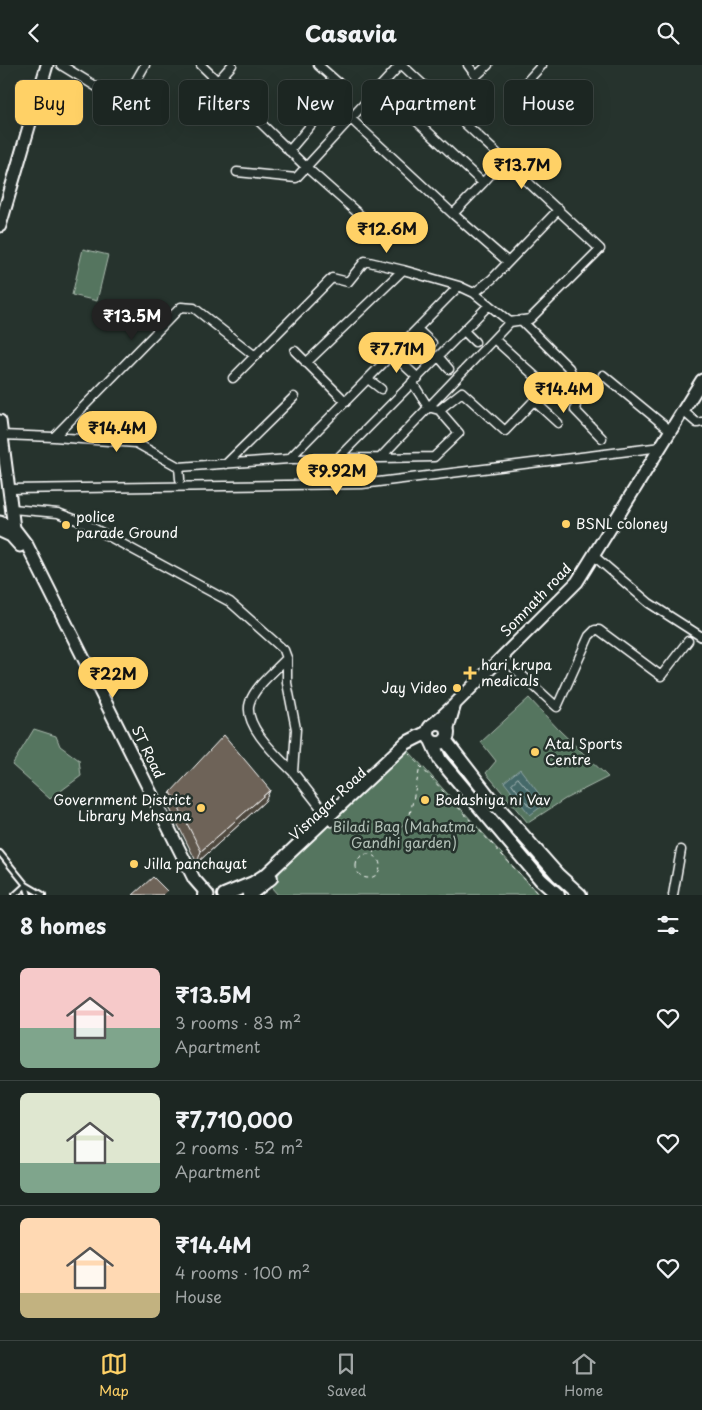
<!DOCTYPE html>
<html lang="en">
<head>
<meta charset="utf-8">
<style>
  :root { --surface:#1c2622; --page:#29322f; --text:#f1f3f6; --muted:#a0a5a5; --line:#3a4340; --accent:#ffd166 }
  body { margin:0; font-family:"Playpen Sans",sans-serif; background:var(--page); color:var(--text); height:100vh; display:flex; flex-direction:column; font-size:19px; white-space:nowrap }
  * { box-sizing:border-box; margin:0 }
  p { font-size:16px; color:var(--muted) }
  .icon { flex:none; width:28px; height:28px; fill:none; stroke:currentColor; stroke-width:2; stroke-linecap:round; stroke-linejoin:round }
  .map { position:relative; height:830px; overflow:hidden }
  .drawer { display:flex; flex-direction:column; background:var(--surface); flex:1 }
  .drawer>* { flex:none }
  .banner { position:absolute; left:15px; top:15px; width:672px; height:45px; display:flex; gap:10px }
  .price { position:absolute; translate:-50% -42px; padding:0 11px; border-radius:18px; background:var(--accent); color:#111; font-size:16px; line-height:32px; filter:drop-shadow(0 1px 2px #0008) }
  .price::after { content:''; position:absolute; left:50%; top:30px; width:15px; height:11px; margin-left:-8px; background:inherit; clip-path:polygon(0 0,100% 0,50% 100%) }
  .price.current { background:#222; color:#fff }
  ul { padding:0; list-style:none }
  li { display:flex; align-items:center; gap:15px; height:125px; padding:0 20px }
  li+li { border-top:1px solid var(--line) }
  li span { display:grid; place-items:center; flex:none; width:140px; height:100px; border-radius:8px; color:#555 }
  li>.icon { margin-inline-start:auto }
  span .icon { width:60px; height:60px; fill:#fffc; stroke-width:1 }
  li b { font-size:21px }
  h2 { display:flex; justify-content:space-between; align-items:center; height:60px; padding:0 20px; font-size:21px }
  .tag { padding:0 18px; border-radius:8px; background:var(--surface); box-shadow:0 5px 20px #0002,0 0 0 1px var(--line); font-size:18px; line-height:45px }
  .tag.current { background:var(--accent); color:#111 }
  header { display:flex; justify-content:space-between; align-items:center; height:65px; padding:0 20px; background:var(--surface); font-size:22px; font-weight:800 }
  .tab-bar { display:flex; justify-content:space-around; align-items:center; height:70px; border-top:1px solid var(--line); background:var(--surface); font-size:14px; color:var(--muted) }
  .tab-bar a { display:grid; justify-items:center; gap:2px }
  .tab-bar .current { color:var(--accent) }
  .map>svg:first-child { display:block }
</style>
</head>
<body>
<header><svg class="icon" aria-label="back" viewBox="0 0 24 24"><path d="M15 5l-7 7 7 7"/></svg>Casavia<svg class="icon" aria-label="search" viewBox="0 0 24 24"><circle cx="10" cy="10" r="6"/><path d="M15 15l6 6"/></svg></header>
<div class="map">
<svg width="702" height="830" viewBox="0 0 702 830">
  <rect width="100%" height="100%" fill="#26332d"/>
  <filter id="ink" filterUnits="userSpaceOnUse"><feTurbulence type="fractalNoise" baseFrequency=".02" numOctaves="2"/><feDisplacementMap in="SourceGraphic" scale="10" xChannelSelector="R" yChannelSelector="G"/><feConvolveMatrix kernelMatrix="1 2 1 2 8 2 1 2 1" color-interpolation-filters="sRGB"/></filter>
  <g filter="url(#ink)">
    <path fill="#54745e" stroke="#aabaae" d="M 83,184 L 108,190 L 97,236 L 72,230 Z
      M 529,633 L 559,665 L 608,712 L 565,734 L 528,758 L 486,708 L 496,696 L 481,677 Z
      M 34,664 L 56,671 L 60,681 L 79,695 L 81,711 L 50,734 L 12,700 Z
      M 406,683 L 539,830 L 278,830 L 271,822 L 281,805 Z"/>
    <path fill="#456969" stroke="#8fa5a5" d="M 520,704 L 546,738 L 530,750 L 504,717 Z"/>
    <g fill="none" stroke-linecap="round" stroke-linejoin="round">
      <path stroke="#b5c3c3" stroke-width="1" d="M 518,713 L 538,736 L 532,742 L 529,741 L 512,719 Z"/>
      <defs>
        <path id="lane" d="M 0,788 L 26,820 L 43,830
          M 26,820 L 29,830
          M 15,830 L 26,820"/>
        <path id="street" d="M 61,0 L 115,33 L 126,33 L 145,0
          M 201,0 L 306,102 L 370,159 L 383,168
          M 468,0 L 476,11 L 488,0
          M 217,17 L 232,0
          M 380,22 L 483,118 L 453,149 L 508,197
          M 520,24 L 542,0
          M 351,54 L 453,149
          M 289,86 L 343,22 L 318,0
          M 237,107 L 296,113 L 400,0
          M 483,118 L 504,94
          M 474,228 L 510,257
          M 521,255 L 569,303 L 579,325 L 575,345 L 602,373
          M 417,264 L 432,278
          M 464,266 L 475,277
          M 295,286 L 346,337
          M 392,289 L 418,313
          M 438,291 L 449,304
          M 306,298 L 403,205 L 459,221
          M 603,310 L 671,366
          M 233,313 L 332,213 L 348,217 L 365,196 L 403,205
          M 368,314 L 381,324
          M 412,317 L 428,342 L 439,345 L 462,327 L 505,366 L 547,322 L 494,274
          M 534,336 L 558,358
          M 683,346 L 697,358 L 702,357
          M 2,370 L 54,372 L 181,242 L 194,243 L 255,291
          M 54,372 L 136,378 L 179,402 L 180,414
          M 380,393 L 434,392 L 459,368 L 439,345
          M 289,394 L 380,393 L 510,257 L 530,254 L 600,184 L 402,0
          M 337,394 L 489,240
          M 226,399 L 294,332
          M 179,402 L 289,394 L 459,221 L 474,228 L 492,214 L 559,144
          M 10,424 L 362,419 L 661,382
          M 12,444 L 58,448 L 82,457 L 230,537 L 284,585 L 287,593 L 287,618 L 296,664 L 293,707 L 332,757
          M 594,491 L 649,538 L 702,572
          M 502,592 L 557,642 L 589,571 L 595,565 L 599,565 L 661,611 L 688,576
          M 287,593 C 276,605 255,621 250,637 C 242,660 278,692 293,707
          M 673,830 L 681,785"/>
        <path id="secondary" d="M 0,161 L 47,0
          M 0,356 L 14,463 L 13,467
          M 0,457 L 14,463 L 27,480 L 194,814 L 208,830
          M 0,466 L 11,471 L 20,481
          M 432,660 L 454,640
          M 447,666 L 455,639 L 577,517 L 702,315"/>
        <path id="primary" d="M428 668a10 10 0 1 1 20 0a10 10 0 1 1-20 0Z
          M 431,675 L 440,695 L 541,815 L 558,830
          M 445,675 L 490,733 L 558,810 L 580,830
          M 204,830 L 205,830
          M 224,830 L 253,818 L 267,809 L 406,678 L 428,667
          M 249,830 L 271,813"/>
      </defs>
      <use href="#lane" stroke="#fff" stroke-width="8"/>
      <use href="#street" stroke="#fff" stroke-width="11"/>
      <use href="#secondary" stroke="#fff" stroke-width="15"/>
      <use href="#primary" stroke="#fff" stroke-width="16"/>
      <path stroke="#fff" stroke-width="1" stroke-dasharray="4 4" stroke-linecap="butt" d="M 409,689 L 539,830
        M356 801a12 12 0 1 1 24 0a12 12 0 1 1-24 0Z
        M 372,789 L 409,754 L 420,702"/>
      <use href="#lane" stroke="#26332d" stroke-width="4"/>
      <use href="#street" stroke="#26332d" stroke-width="8"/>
      <use href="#secondary" stroke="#26332d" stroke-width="11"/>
      <use href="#primary" stroke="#26332d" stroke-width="12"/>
    </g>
    <path fill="#5f564c" stroke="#fff" d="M 270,725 L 265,736 L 197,798 L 167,738 L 171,727 Z"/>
    <path fill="#4d463e" stroke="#fff" d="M 270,725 L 265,736 L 197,798 L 201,786 Z"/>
    <path fill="#6e6458" stroke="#fff" d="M 224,670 L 270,725 L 201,786 L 171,727 Z
      M 153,812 L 167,826 L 163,830 L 133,830 Z"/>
  </g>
  <g fill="#ffd166" stroke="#26332d" stroke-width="2">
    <circle cx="566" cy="459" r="5"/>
    <circle cx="66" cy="460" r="5"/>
    <path d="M467.5 600.5h5v5h5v5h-5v5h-5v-5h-5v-5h5z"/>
    <circle cx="457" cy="623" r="5"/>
    <circle cx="535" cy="687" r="5"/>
    <circle cx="425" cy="735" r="5"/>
    <circle cx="201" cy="743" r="5"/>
    <circle cx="134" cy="799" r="5"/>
  </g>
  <g text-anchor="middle" stroke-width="5" stroke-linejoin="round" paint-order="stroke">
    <g font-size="14" fill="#fff" stroke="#26332d" text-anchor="start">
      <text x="76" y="457">police<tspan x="76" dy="16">parade Ground</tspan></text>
      <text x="576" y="464">BSNL coloney</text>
      <text x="481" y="605">hari krupa<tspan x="481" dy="16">medicals</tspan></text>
      <text x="447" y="628" text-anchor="end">Jay Video</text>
      <text x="545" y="684">Atal Sports<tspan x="545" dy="16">Centre</tspan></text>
      <text x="191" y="740" text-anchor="end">Government District<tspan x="191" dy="16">Library Mehsana</tspan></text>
      <text x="435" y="740">Bodashiya ni Vav</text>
      <text x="144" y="804">Jilla panchayat</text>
    </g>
    <g font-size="14" fill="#fff" stroke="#26332d">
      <text transform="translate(536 535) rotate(-46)" y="5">Somnath road</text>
      <text transform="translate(148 687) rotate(64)" y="5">ST Road</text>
      <text transform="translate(328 739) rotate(-43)" y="5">Visnagar Road</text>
    </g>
    <g font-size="14" fill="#b2c0b7" stroke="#26332d">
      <text x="404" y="767">Biladi Bag (Mahatma<tspan x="404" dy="16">Gandhi garden)</tspan></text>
    </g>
  </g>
</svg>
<b class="price" style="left:522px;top:125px">₹13.7M</b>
<b class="price" style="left:387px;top:189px">₹12.6M</b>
<b class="price current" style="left:132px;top:276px">₹13.5M</b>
<b class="price" style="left:397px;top:309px">₹7.71M</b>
<b class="price" style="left:564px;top:349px">₹14.4M</b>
<b class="price" style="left:117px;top:388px">₹14.4M</b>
<b class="price" style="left:337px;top:431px">₹9.92M</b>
<b class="price" style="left:113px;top:634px">₹22M</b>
<div class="banner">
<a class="tag current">Buy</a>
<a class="tag">Rent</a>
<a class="tag">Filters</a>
<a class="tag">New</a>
<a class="tag">Apartment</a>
<a class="tag">House</a>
</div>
</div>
<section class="drawer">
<h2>8 homes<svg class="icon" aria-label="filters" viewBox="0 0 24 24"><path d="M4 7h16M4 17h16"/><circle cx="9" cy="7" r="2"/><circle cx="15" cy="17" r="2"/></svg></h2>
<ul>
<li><span style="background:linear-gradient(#f6c9c9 60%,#7fa58c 0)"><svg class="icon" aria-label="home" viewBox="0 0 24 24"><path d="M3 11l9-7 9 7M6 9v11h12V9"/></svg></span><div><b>₹13.5M</b><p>3 rooms · 83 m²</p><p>Apartment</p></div><svg class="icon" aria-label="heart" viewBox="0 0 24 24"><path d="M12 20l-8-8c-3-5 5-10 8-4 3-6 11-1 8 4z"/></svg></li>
<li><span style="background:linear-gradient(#dfe7d0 70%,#7fa58c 0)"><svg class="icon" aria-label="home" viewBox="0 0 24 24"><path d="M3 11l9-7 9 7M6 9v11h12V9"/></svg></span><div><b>₹7,710,000</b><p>2 rooms · 52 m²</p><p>Apartment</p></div><svg class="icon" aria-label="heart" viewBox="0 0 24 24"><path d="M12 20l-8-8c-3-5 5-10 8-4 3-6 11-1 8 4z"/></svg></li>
<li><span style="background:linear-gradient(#ffd9b3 75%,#c2b280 0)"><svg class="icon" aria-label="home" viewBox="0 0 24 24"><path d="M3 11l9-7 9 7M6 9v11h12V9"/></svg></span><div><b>₹14.4M</b><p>4 rooms · 100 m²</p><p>House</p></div><svg class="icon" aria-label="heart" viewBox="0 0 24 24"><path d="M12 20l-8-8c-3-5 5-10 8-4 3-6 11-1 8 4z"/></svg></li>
</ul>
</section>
<nav class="tab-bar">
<a class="current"><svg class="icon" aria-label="map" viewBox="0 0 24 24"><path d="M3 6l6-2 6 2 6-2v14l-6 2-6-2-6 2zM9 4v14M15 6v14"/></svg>Map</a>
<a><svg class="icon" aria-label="saved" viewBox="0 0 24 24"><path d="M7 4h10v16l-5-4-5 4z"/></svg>Saved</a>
<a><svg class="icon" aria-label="home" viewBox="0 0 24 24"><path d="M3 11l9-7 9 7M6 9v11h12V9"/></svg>Home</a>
</nav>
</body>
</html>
